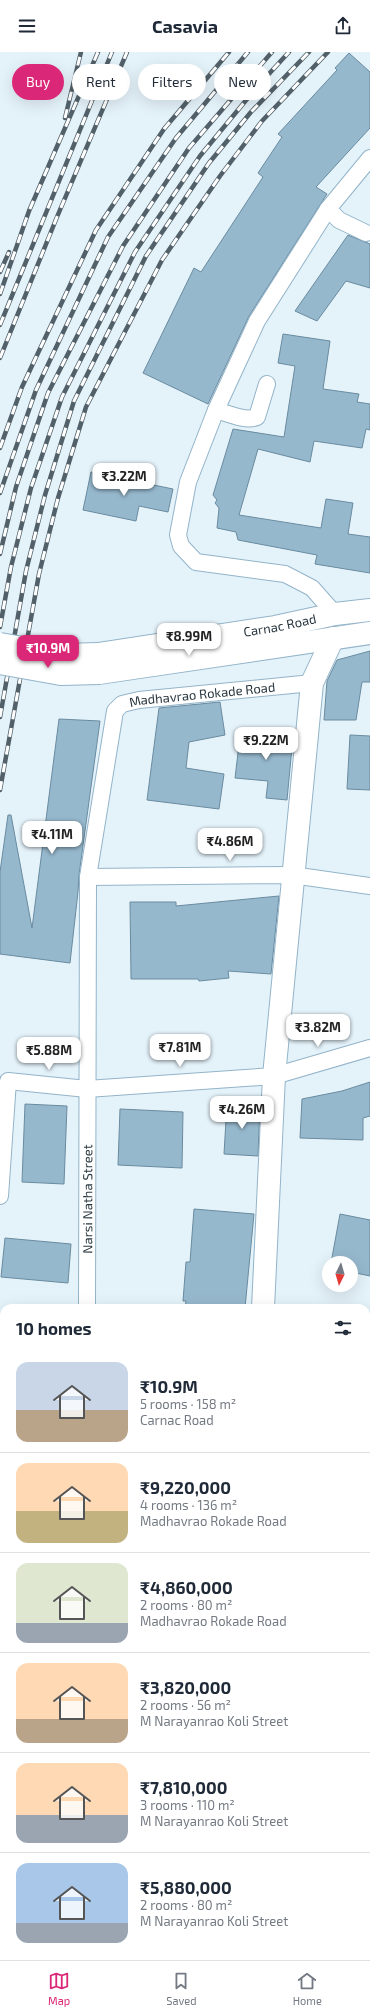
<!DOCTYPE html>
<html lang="en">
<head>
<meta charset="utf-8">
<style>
  :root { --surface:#fff; --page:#f2f2f3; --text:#1f2937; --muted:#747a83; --line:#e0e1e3; --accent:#db2777 }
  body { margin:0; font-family:"Exo 2",sans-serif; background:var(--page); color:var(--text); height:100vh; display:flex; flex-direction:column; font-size:15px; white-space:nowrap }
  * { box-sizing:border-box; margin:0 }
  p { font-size:13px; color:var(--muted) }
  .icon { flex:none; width:22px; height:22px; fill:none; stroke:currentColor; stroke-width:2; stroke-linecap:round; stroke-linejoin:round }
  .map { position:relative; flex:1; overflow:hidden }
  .panel { position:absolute; left:0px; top:1252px; width:370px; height:656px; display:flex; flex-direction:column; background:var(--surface); border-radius:12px 12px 0 0; box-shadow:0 4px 16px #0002 }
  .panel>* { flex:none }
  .top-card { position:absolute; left:12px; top:12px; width:346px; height:36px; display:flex; gap:8px }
  .needle { width:26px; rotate:185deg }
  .fabs { position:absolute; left:322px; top:1204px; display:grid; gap:8px }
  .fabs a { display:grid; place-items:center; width:36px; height:36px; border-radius:50%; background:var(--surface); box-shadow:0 4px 16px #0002; font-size:20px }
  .price { position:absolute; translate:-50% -34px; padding:0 9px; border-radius:8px; background:#fff; color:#222; font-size:13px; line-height:26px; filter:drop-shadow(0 1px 2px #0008) }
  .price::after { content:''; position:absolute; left:50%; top:24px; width:12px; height:9px; margin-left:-6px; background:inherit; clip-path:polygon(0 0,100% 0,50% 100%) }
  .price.on { background:var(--accent); color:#fff }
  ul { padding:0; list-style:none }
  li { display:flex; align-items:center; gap:12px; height:100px; padding:0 16px }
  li+li { border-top:1px solid var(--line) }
  li span { display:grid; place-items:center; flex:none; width:112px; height:80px; border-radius:12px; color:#555 }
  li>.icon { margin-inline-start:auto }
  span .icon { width:48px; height:48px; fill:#fffc; stroke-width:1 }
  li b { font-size:17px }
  h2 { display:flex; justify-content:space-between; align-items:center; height:48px; padding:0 16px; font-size:17px }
  .tag { padding:0 14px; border-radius:18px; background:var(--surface); box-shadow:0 4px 16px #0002; font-size:14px; line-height:36px }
  .tag.on { background:var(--accent); color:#fff }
  header { display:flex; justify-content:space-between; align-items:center; height:52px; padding:0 16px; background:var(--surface); font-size:18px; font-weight:700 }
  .tab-bar { display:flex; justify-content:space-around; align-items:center; height:56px; border-top:1px solid var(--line); background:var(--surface); font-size:11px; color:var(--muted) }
  .tab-bar a { display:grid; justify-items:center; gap:2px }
  .tab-bar .on { color:var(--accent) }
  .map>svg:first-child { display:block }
</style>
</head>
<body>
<header><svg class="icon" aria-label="menu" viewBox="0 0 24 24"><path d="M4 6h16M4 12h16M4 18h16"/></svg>Casavia<svg class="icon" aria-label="share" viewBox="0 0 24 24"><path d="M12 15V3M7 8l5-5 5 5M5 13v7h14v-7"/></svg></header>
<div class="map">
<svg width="370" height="1908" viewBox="0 0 370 1908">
  <rect width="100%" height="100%" fill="#e4f2fa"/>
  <path fill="#96b8cd" stroke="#6a8b9f" d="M 349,1 L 370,20 L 370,76 L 316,135 L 327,142 L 249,264 L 208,352 L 143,321 L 194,216 L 201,220 L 263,125 L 258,121 L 282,85 L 278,82 L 337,18 L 335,16 Z
    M 348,183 L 370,192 L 370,236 L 346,229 L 317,269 L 295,259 Z
    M 283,282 L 330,289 L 323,337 L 359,342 L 357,350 L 370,352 L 370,378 L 366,377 L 362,396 L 314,389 L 310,410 L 258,397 L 239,463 L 321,476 L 326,447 L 353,451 L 348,482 L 370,485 L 370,521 L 315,512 L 317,503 L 238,488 L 236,480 L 217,476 L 219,456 L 215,451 L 217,448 L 213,443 L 233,377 L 284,385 L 295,314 L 278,311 Z
    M 91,420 L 173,437 L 168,460 L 139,454 L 136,469 L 83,458 Z
    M 370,599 L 370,630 L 362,630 L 356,668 L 324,668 L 327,629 L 337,608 Z
    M 220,650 L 225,683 L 189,690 L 186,716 L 224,722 L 219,757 L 147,748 L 159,656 Z
    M 59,667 L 100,669 L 79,823 L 78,840 L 70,911 L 0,902 L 0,820 L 8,763 L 11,763 L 32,876 Z
    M 241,676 L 262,678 L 262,681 L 293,685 L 287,748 L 266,746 L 268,729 L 235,726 Z
    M 350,683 L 370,684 L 370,738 L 347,737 Z
    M 279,844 L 271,922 L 228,919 L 229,926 L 199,929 L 198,927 L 131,927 L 130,850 L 176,850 L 176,854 Z
    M 370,1030 L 370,1064 L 363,1066 L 363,1088 L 300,1086 L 302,1047 L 342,1039 Z
    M 227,1051 L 260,1053 L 258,1104 L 224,1102 Z
    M 25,1052 L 67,1054 L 64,1132 L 22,1130 Z
    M 120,1057 L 183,1060 L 182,1116 L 118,1113 Z
    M 194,1157 L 254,1162 L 245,1256 L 185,1256 L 186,1249 L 183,1249 L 186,1210 L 190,1210 Z
    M 340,1162 L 370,1168 L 370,1224 L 351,1220 L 351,1211 L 331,1211 Z
    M 5,1186 L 71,1192 L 68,1231 L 1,1225 Z"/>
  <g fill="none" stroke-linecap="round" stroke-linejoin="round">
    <defs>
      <g id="street">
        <path d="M 328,157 L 339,168 L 366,181"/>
        <path d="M 216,358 C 227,361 246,370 257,365 L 267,332"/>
        <path d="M 335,562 L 312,536 L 285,522 L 196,510 L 181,494 L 178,483 L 188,430 L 216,358 L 257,269 L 328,157 L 370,106"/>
        <path d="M 88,825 L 292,823 L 370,834"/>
        <path d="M 0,1144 L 8,1029 L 87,1037 L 274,1024 L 370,996"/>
        <path id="s1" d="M 87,1256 L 88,825 L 115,659 L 122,652 L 139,648 L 312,631"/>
        <path d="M 366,1415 L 367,1397"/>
        <path d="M 0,1476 L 4,1478"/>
        <path d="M 0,1678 L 4,1679"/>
        <path d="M 366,1704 L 370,1704"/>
        <path d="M 65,1908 L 65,1904"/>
      </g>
      <g id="secondary">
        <path id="s2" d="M 98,602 L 275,575 L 335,562 L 370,558"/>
        <path d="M 99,621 L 370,581"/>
        <path d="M 263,1256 L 274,1024 L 312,631 L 333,586"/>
        <path d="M 238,1908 L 239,1904"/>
      </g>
    </defs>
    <use href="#street" stroke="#93b4c9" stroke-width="18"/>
    <use href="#secondary" stroke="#93b4c9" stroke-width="24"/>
    <use href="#street" stroke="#fff" stroke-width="16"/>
    <use href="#secondary" stroke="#fff" stroke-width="22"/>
    <defs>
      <path id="rail" d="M 65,66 L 81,0
        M 0,220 L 9,200
        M 0,242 L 29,159 L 98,0
        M 0,273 L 112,0
        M 0,306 L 57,165 L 127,0
        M 0,396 L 22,335 L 96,178 L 164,77 L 229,0
        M 0,441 L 36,338 L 108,185 L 176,86 L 248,0
        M 0,502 L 16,435 L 48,341 L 123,194 L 189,96 L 272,0
        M 0,575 L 11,515 L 31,436 L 62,345 L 135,200 L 200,104 L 257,35 L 289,0
        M 0,665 L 26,519 L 45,443 L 74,349 L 146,204 L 209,111 L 251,60 L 309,0
        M 0,738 L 39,522 L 58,446 L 86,355 L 162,208 L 220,124 L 262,69 L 328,0"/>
    </defs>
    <use href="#rail" stroke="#526069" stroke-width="4.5"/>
    <use href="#rail" stroke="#fff" stroke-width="3" stroke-dasharray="9" stroke-linecap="butt"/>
    <defs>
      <path id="secondary-bridge" d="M 0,592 L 63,603 L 98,602
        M 0,611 L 61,622 L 99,621"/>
    </defs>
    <use href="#secondary-bridge" stroke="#93b4c9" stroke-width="24" stroke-linecap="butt"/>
    <use href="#secondary-bridge" stroke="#fff" stroke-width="22"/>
  </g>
  <g text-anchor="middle" stroke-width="3" stroke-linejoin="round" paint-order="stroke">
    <g font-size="13" fill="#28363f" stroke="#fff">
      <text dy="5" stroke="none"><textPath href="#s2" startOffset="184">Carnac Road</textPath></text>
      <text dy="5" stroke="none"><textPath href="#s1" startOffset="690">Madhavrao Rokade Road</textPath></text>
      <text dy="5" stroke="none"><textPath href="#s1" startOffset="109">Narsi Natha Street</textPath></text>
    </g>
  </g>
</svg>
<div class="fabs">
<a><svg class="needle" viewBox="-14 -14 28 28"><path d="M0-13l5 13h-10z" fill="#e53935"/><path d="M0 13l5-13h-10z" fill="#747a83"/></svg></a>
</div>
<b class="price" style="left:124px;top:445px">₹3.22M</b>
<b class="price" style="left:189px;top:605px">₹8.99M</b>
<b class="price on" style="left:48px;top:617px">₹10.9M</b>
<b class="price" style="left:266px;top:709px">₹9.22M</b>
<b class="price" style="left:52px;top:803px">₹4.11M</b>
<b class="price" style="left:230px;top:810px">₹4.86M</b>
<b class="price" style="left:318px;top:996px">₹3.82M</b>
<b class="price" style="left:180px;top:1016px">₹7.81M</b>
<b class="price" style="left:49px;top:1019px">₹5.88M</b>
<b class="price" style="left:242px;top:1078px">₹4.26M</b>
<div class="top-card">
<a class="tag on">Buy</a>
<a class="tag">Rent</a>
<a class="tag">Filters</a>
<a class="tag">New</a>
</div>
<section class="panel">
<h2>10 homes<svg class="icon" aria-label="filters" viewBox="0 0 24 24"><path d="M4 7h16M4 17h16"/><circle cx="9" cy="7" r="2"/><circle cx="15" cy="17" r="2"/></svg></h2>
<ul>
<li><span style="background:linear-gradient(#c9d6e8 60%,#b9a48a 0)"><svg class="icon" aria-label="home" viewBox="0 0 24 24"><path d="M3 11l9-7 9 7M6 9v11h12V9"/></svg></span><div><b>₹10.9M</b><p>5 rooms · 158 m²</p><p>Carnac Road</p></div></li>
<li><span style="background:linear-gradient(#ffd9b3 60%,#c2b280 0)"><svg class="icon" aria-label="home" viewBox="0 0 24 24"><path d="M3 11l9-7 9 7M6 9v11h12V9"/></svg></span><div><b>₹9,220,000</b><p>4 rooms · 136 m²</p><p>Madhavrao Rokade Road</p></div></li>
<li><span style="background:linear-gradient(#dfe7d0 75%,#9aa5b1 0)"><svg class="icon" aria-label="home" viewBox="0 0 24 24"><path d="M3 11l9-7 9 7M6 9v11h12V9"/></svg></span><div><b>₹4,860,000</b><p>2 rooms · 80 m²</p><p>Madhavrao Rokade Road</p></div></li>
<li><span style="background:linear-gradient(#ffd9b3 70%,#b9a48a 0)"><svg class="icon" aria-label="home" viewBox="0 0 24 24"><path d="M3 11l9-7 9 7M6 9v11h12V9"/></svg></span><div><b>₹3,820,000</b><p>2 rooms · 56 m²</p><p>M Narayanrao Koli Street</p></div></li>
<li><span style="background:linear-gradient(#ffd9b3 65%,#9aa5b1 0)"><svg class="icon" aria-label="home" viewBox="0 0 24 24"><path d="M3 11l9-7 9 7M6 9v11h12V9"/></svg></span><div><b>₹7,810,000</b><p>3 rooms · 110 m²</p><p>M Narayanrao Koli Street</p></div></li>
<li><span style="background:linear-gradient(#a9c7e8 75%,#9aa5b1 0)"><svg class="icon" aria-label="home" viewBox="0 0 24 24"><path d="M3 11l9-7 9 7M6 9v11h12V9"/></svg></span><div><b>₹5,880,000</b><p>2 rooms · 80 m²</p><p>M Narayanrao Koli Street</p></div></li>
</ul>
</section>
</div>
<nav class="tab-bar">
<a class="on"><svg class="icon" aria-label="map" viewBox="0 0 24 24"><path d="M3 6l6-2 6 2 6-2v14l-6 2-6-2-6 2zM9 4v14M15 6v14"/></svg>Map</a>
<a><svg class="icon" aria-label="saved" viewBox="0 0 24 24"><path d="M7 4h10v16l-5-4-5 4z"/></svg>Saved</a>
<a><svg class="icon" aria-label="home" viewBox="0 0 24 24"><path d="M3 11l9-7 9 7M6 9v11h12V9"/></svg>Home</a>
</nav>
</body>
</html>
